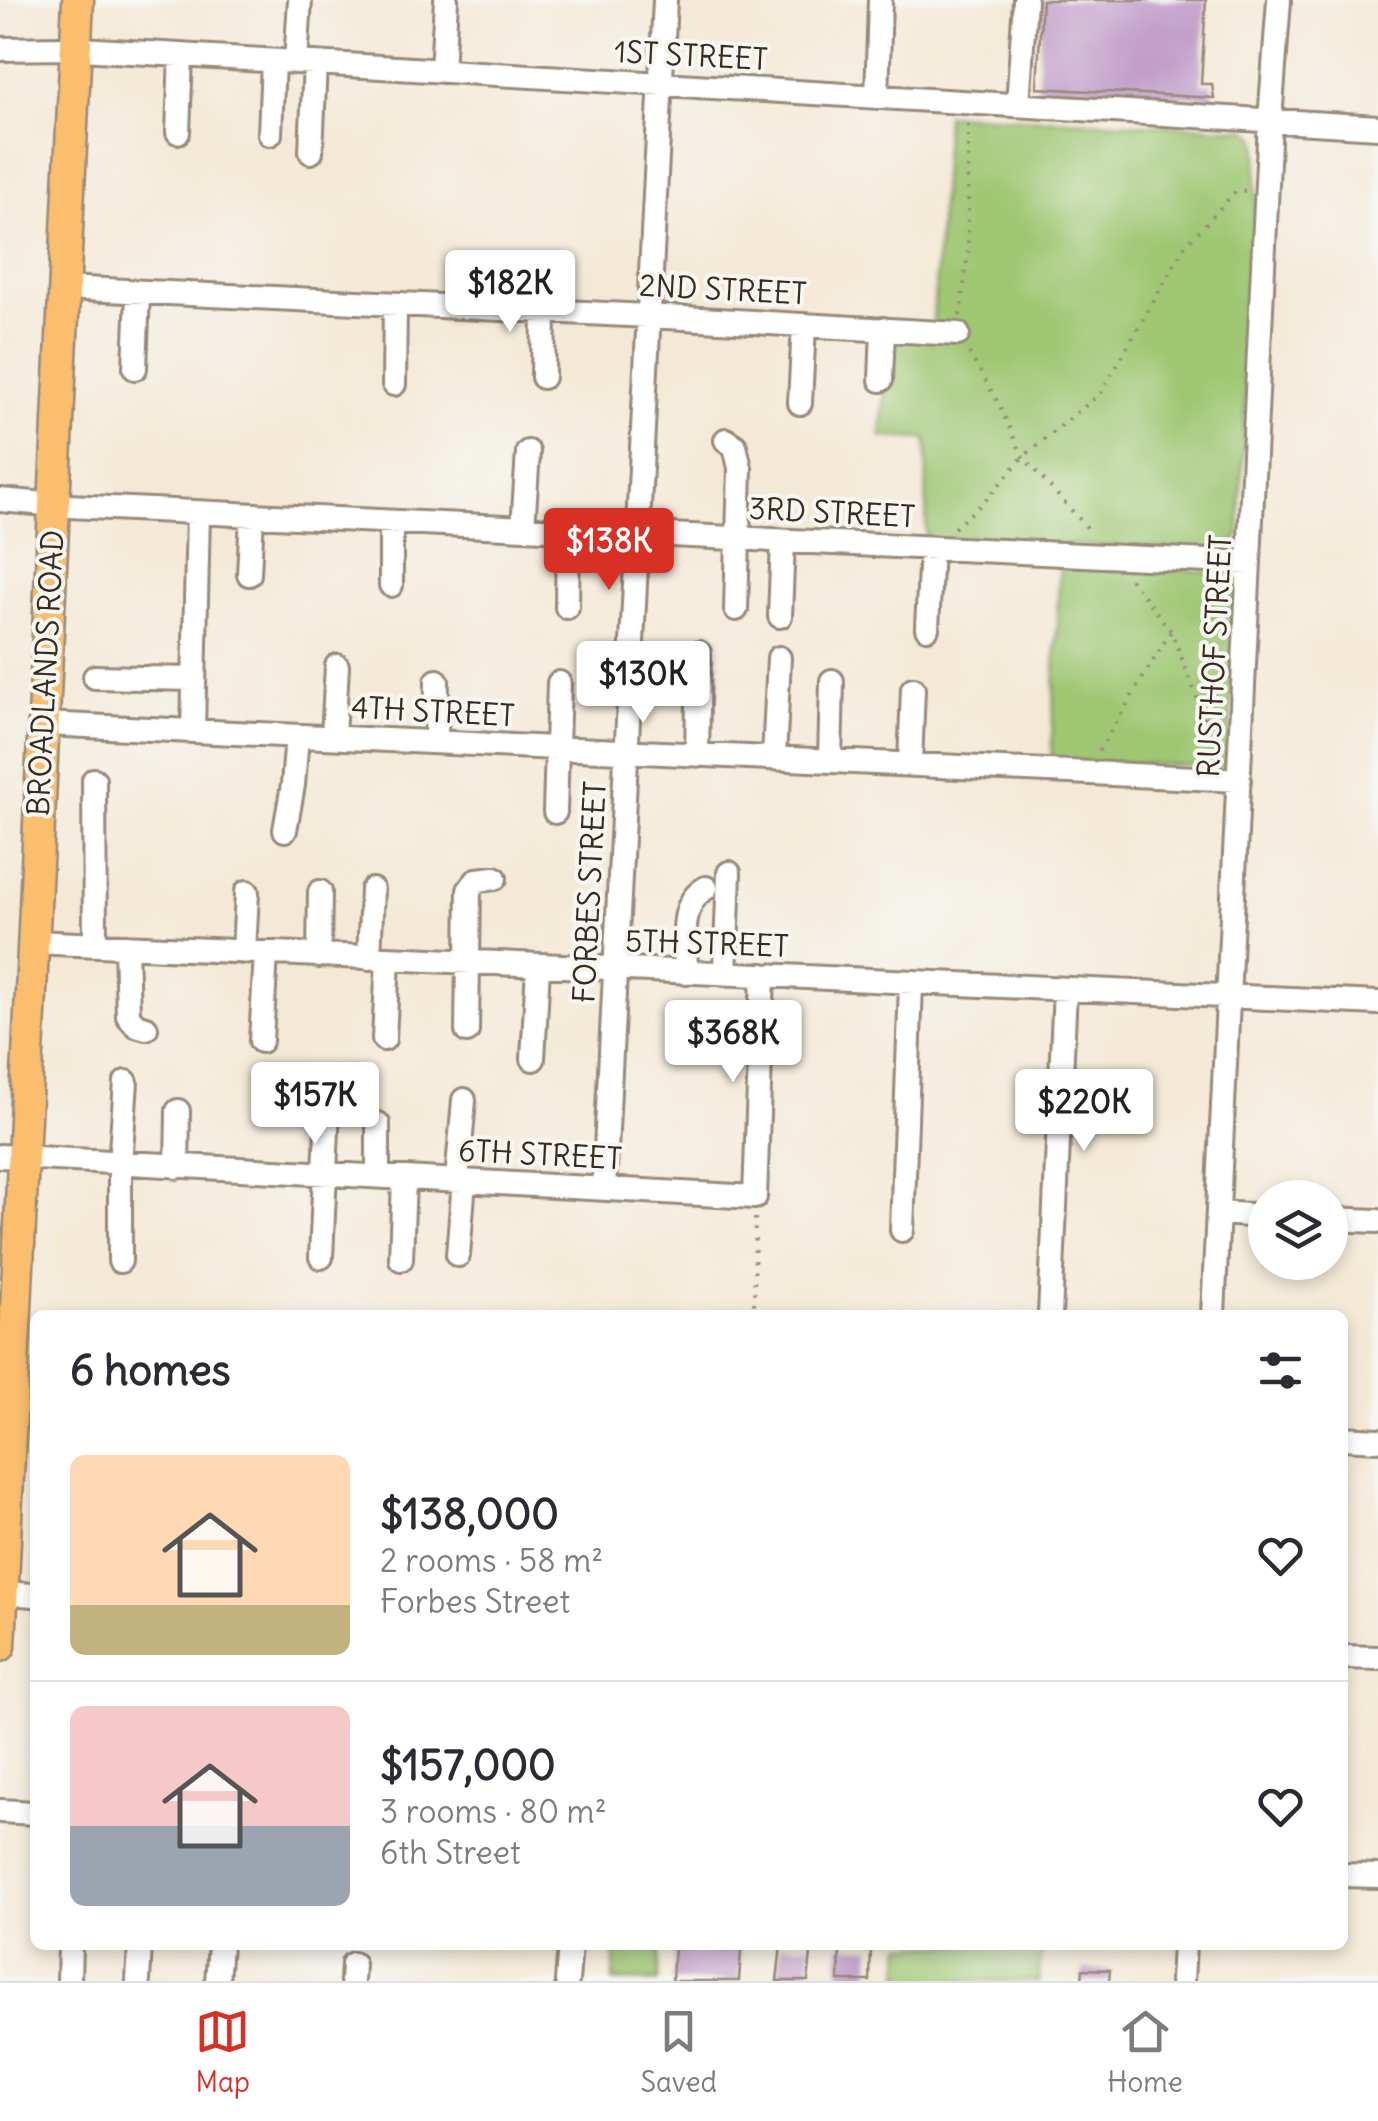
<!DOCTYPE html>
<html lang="en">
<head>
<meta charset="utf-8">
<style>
  :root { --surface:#fff; --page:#f2f2f3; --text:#2b2b33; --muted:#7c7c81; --line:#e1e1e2; --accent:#d93025 }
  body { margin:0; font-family:Delius,sans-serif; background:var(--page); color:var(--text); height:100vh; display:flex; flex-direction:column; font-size:38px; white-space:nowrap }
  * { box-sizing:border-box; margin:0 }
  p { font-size:32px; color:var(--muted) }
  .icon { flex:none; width:55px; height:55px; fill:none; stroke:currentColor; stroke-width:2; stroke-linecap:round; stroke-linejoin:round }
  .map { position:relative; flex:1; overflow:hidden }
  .sheet { position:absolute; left:30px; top:1310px; width:1318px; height:640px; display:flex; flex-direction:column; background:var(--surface); border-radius:15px; box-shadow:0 5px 15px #0003 }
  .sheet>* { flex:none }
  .fabs { position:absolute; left:1248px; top:1180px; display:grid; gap:20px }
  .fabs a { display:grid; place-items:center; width:100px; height:100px; border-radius:50%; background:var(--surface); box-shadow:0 5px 15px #0003; font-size:50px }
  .price { position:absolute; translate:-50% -85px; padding:0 22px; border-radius:10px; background:#fff; color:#222; font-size:32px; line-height:65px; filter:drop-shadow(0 2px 5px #0008) }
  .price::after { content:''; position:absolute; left:50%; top:60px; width:30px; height:22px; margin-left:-15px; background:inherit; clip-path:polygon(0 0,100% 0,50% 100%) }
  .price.selected { background:var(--accent); color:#fff }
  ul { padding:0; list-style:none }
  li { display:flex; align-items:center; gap:30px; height:250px; padding:0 40px }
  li+li { border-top:2px solid var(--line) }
  li span { display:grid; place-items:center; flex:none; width:280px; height:200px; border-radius:15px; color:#555 }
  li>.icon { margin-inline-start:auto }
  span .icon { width:120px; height:120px; fill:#fffc; stroke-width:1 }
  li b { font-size:42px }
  h2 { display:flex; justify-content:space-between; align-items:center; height:120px; padding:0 40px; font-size:42px }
  .tab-bar { display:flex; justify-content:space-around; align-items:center; height:140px; border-top:2px solid var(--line); background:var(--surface); font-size:28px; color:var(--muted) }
  .tab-bar a { display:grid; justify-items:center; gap:5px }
  .tab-bar .selected { color:var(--accent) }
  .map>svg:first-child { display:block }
</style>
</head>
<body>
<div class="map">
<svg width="1378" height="1981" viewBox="0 0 1378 1981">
  <rect width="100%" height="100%" fill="#f6f6f2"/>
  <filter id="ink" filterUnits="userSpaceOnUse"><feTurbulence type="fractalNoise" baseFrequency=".01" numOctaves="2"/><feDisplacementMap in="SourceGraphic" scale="20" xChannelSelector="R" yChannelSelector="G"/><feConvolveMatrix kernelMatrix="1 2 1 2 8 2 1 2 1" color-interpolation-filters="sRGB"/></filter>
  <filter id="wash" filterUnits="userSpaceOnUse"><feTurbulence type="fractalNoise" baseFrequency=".0048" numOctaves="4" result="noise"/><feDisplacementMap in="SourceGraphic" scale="40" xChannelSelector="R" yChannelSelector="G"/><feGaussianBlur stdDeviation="2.25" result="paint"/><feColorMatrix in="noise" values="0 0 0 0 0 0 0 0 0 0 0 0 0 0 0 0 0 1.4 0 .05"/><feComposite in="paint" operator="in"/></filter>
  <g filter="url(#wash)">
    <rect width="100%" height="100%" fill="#f4e9d6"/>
    <path fill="#9fc773" stroke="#6d7848" stroke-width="2.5" d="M 946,114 L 1246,129 L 1256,136 L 1258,144 L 1239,535 L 1234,545 L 1224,551 L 926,539 L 927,439 L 881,437 L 890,337 L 932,339 Z
      M 1060,561 L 1226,573 L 1236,585 L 1237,593 L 1229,758 L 1223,767 L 1051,760 Z
      M 615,1945 L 659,1945 L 658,1981 L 613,1981 Z
      M 902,1945 L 1041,1945 L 1039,1981 L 900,1981 Z"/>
    <g id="blocks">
      <path fill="#c19cc9" d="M 1042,0 L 1206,0 L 1201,84 L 1212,84 L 1214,98 L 1037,88 Z
        M 781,1945 L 812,1945 L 808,1981 L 777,1981 Z
        M 840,1945 L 871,1947 L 870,1981 L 839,1981 Z
        M 674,1946 L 741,1949 L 739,1981 L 672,1981 Z
        M 1083,1969 L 1110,1970 L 1109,1981 L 1082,1981 Z"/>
    </g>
  </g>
  <g filter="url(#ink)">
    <use href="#blocks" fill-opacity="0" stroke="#988a7a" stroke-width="2.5"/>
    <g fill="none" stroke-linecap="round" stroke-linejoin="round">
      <defs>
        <path id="minor" d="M 0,49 L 64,48 L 1378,127
          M 296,62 L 300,0
          M 442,71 L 446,0
          M 877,97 L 880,0
          M 1018,105 L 1025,0
          M 178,132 L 181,55
          M 270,134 L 273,61
          M 311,152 L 315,63
          M 64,288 L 649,316 L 958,334
          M 135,368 L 138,292
          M 543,377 L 544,311
          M 881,380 L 883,329
          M 394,384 L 395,304
          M 800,403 L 804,325
          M 726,440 L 735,446 L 740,468 L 736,609
          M 0,500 L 69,506 L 1249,563
          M 391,522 L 391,585
          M 523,528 L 528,452
          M 249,574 L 252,515
          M 567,607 L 568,530
          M 780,616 L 783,541
          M 927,628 L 931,548
          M 95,677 L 194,679
          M 44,724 L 1239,780
          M 193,731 L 198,513
          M 333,737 L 337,666
          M 436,742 L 437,681
          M 697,754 L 699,653
          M 774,758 L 779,658
          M 830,760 L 832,681
          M 910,764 L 913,689
          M 94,780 L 95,944
          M 555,812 L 559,683
          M 285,830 L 293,785 L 297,736
          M 33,942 L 1378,1003
          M 126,946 L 128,1016 L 136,1025 L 146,1028
          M 244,952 L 247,892
          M 319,956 L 320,892
          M 369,958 L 372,890
          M 686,973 C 686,944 677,904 706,888
          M 725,974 L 729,873
          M 467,1031 L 469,890 L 477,880 L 495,878
          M 384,1039 L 388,959
          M 261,1041 L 266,953
          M 533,1059 L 538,966
          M 378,1124 L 378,1176
          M 0,1156 L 755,1197 L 763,975
          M 177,1167 L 178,1111
          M 457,1180 L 464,1100
          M 604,1188 L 665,0
          M 1218,1213 L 1265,1216
          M 1330,1219 L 1378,1221
          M 902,1230 L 911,984
          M 458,1255 L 464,1181
          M 321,1257 L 329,1087
          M 401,1259 L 404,1178
          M 120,1261 L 120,1165 L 126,1082
          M 1050,1315 L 1065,990
          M 1213,1315 L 1270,120 L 1279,0
          M 1342,1438 L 1378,1440
          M 2,1593 L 35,1595
          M 1342,1657 L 1378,1658
          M 0,1811 L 35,1813
          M 1342,1875 L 1378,1876
          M 69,1981 L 70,1945
          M 138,1981 L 140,1945
          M 217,1981 L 220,1945
          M 352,1981 L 353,1964
          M 567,1981 L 570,1945
          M 1182,1981 L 1184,1945"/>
        <path id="major" d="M 0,1646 L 78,0"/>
      </defs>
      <use href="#minor" stroke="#988a7a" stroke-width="28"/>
      <use href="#major" stroke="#988a7a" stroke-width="35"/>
      <path stroke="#988a7a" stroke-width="4" stroke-dasharray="2.5 8" stroke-linecap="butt" d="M 960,316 L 968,252 L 968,121
        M 969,353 L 998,402 L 1023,457 L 1092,533
        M 954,528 L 986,500 L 1023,457 L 1101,393 L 1185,246 L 1237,190 L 1247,191
        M 1130,579 L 1171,631 L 1218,751
        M 1099,751 L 1171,631
        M 754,1315 L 755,1215"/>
      <use href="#minor" stroke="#fff" stroke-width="22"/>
      <use href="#major" stroke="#fbbd6e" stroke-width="30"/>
    </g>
  </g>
  <g text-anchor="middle" stroke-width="8" stroke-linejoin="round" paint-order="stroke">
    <g font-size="30" fill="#3b2a1e" stroke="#f6f6f2">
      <text transform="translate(691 56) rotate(3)" y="10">1ST STREET</text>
      <text transform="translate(723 290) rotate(3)" y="10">2ND STREET</text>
      <text transform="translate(832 513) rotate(3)" y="10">3RD STREET</text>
      <text transform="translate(1215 656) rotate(-87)" y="10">RUSTHOF STREET</text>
      <text transform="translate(46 673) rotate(-87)" y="10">BROADLANDS ROAD</text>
      <text transform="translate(433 712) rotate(3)" y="10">4TH STREET</text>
      <text transform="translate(590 892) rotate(-87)" y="10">FORBES STREET</text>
      <text transform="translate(707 944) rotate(2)" y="10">5TH STREET</text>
      <text transform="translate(540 1155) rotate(3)" y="10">6TH STREET</text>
    </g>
  </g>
</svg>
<div class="fabs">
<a><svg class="icon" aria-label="layers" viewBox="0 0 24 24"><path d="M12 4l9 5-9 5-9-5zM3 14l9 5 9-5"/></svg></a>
</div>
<b class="price" style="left:510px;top:335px">$182K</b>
<b class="price selected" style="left:609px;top:593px">$138K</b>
<b class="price" style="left:643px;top:726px">$130K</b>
<b class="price" style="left:733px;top:1085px">$368K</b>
<b class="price" style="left:315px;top:1147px">$157K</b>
<b class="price" style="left:1084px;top:1154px">$220K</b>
<section class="sheet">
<h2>6 homes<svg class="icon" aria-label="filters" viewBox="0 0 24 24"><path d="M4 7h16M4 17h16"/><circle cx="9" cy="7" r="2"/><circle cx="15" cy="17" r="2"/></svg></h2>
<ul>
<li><span style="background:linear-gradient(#ffd9b3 75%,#c2b280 0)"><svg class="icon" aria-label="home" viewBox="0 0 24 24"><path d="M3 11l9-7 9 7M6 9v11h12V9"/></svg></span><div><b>$138,000</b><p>2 rooms · 58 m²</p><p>Forbes Street</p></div><svg class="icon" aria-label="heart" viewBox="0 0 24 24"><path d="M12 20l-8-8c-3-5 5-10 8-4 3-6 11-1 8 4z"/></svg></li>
<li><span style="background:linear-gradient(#f6c9c9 60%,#9aa5b1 0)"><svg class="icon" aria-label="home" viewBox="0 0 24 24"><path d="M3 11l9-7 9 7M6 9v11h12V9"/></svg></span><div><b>$157,000</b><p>3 rooms · 80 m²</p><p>6th Street</p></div><svg class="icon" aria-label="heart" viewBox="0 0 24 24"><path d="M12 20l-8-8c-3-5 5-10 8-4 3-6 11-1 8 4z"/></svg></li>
</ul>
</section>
</div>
<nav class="tab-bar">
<a class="selected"><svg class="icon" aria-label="map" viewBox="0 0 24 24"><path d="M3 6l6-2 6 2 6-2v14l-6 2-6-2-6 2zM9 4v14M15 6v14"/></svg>Map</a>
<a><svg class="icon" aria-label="saved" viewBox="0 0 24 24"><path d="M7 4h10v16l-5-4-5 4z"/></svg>Saved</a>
<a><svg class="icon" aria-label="home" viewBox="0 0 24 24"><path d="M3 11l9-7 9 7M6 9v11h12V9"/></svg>Home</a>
</nav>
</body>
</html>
